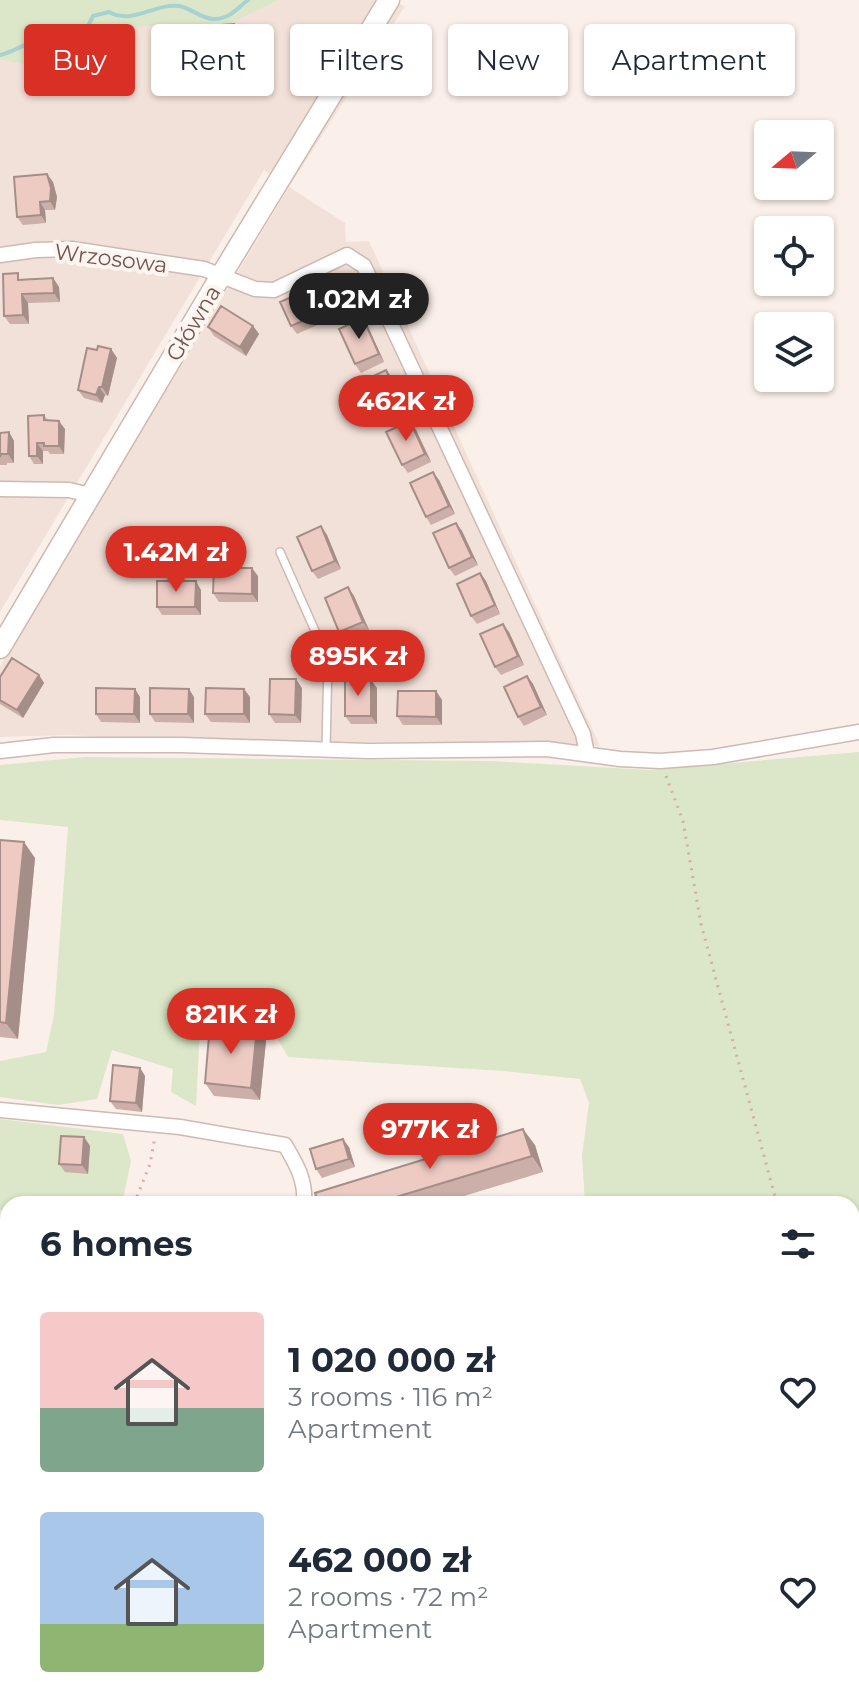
<!DOCTYPE html>
<html lang="en">
<head>
<meta charset="utf-8">
<style>
  :root { --surface:#fff; --page:#f6f6f7; --text:#1f2937; --muted:#747a83; --accent:#d93025 }
  body { margin:0; font-family:Montserrat,sans-serif; background:var(--page); color:var(--text); height:100vh; display:flex; flex-direction:column; font-size:30px; white-space:nowrap }
  * { box-sizing:border-box; margin:0 }
  p { font-size:26px; color:var(--muted) }
  .icon { flex:none; width:44px; height:44px; fill:none; stroke:currentColor; stroke-width:2; stroke-linecap:round; stroke-linejoin:round }
  .map { position:relative; flex:1; overflow:hidden }
  .side { position:absolute; left:0px; top:1196px; width:860px; height:512px; display:flex; flex-direction:column; background:var(--surface); border-radius:24px 24px 0 0; box-shadow:0 2px 6px #0004 }
  .side>* { flex:none }
  .top-card { position:absolute; left:24px; top:24px; width:812px; height:72px; display:flex; gap:16px }
  .needle { width:52px; rotate:251deg }
  .tools { position:absolute; left:754px; top:120px; display:grid; gap:16px }
  .tools a { display:grid; place-items:center; width:80px; height:80px; border-radius:8px; background:var(--surface); box-shadow:0 2px 6px #0004; font-size:40px }
  .price { position:absolute; translate:-50% -68px; padding:0 18px; border-radius:28px; background:var(--accent); color:#fff; font-size:26px; line-height:52px; filter:drop-shadow(0 2px 4px #0008) }
  .price::after { content:''; position:absolute; left:50%; top:48px; width:24px; height:18px; margin-left:-12px; background:inherit; clip-path:polygon(0 0,100% 0,50% 100%) }
  .price.current { background:#222; color:#fff }
  ul { padding:0; list-style:none }
  li { display:flex; align-items:center; gap:24px; height:200px; padding:0 40px }
  li span { display:grid; place-items:center; flex:none; width:224px; height:160px; border-radius:8px; color:#555 }
  li>.icon { margin-inline-start:auto }
  span .icon { width:96px; height:96px; fill:#fffc; stroke-width:1 }
  li b { font-size:34px }
  h2 { display:flex; justify-content:space-between; align-items:center; height:96px; padding:0 40px; font-size:34px }
  .chip { padding:0 28px; border-radius:8px; background:var(--surface); box-shadow:0 2px 6px #0004; font-size:28px; line-height:72px }
  .chip.current { background:var(--accent); color:#fff }
  .map>svg:first-child { display:block }
</style>
</head>
<body>
<div class="map">
<svg width="859" height="1708" viewBox="0 0 859 1708">
  <rect width="100%" height="100%" fill="#fbf0e9"/>
  <path fill="#f2e1d8" d="M 193,0 L 388,0 L 405,6 L 289,187 L 345,223 L 346,242 L 369,241 L 600,746 L 483,742 L 176,742 L 70,735 L 0,737 L 0,666 L 289,187 L 264,170 L 0,612 L 0,52 Z"/>
  <path fill="#dbe7c8" d="M 0,0 L 278,0 L 226,25 L 134,26 L 89,40 L 93,51 L 71,75 L 0,59 Z
    M 859,752 L 859,1708 L 621,1708 L 620,1700 L 852,1700 L 852,1204 L 585,1204 L 582,1155 L 589,1103 L 580,1079 L 503,1071 L 288,1057 L 273,1031 L 200,1029 L 196,1106 L 171,1092 L 173,1069 L 112,1050 L 97,1099 L 58,1105 L 0,1097 L 0,1061 L 46,1052 L 54,1015 L 68,827 L 0,820 L 0,765 L 85,757 L 491,761 L 650,770 Z
    M 0,1119 L 123,1134 L 131,1161 L 122,1204 L 8,1204 L 8,1211 L 0,1210 Z
    M 67,1700 L 183,1700 L 187,1708 L 66,1708 Z"/>
  <g fill="none" stroke-linecap="round" stroke-linejoin="round">
    <path stroke="#a6d3d1" stroke-width="4" d="M 0,55 C 19,51 36,33 54,44 L 87,28 L 93,16 L 109,12 C 133,25 155,3 179,6 C 191,8 203,20 215,19 C 229,19 238,8 248,0"/>
    <defs>
      <path id="lane" d="M 280,552 L 328,660 L 326,749"/>
      <path id="street" d="M 0,255 L 36,250 L 72,249 L 204,269 L 255,289 L 274,290 L 347,255 L 364,266 L 583,734 L 587,754
        M 0,489 L 69,490 L 90,495
        M 0,751 L 54,745 L 181,745 L 368,751 L 547,749 L 620,759 L 660,761 L 713,757 L 859,732
        M 0,1110 L 180,1127 L 285,1145 C 297,1165 306,1181 304,1204"/>
      <path id="secondary" d="M 0,648 L 222,274 L 389,0"/>
    </defs>
    <use href="#lane" stroke="#ceb9b3" stroke-width="10"/>
    <use href="#street" stroke="#ceb9b3" stroke-width="17"/>
    <use href="#secondary" stroke="#d0b8b0" stroke-width="23"/>
    <path stroke="#d2aea6" stroke-width="3" stroke-dasharray="2 6" stroke-linecap="butt" d="M 666,776 L 683,821 L 701,924 L 777,1204
      M 134,1204 L 150,1164 L 155,1137
      M 6,1285 L 8,1284
      M 852,1480 L 859,1503"/>
    <use href="#lane" stroke="#fff" stroke-width="7"/>
    <use href="#street" stroke="#fff" stroke-width="14"/>
    <use href="#secondary" stroke="#fff" stroke-width="20"/>
  </g>
  <path fill="#ccafa8" d="M 240,33 L 241,41 L 243,41 L 249,49 L 248,61 L 199,59 L 193,51 Z
    M 47,174 L 53,182 L 57,197 L 55,210 L 45,210 L 46,223 L 23,225 L 17,217 Z
    M 53,278 L 59,287 L 60,302 L 28,303 L 29,324 L 10,324 L 4,316 L 22,279 Z
    M 315,287 L 321,295 L 331,319 L 297,334 L 291,326 Z
    M 363,318 L 368,327 L 384,362 L 361,373 L 355,364 Z
    M 253,326 L 259,334 L 246,356 L 214,336 L 208,327 Z
    M 111,349 L 117,358 L 108,396 L 105,395 L 102,403 L 84,398 L 78,390 L 97,350 Z
    M 386,370 L 392,378 L 408,412 L 384,423 L 379,415 Z
    M 44,415 L 48,420 L 65,429 L 64,454 L 50,454 L 48,451 L 43,451 L 43,464 L 34,464 L 29,456 Z
    M 416,430 L 431,462 L 408,473 L 402,465 Z
    M 9,432 L 14,441 L 14,463 L 7,463 L 7,465 L 0,465 L 0,433 Z
    M 439,480 L 455,514 L 431,525 L 426,517 Z
    M 456,523 L 462,531 L 478,565 L 455,576 L 449,568 Z
    M 321,526 L 327,535 L 341,569 L 318,579 L 312,571 Z
    M 480,573 L 486,581 L 500,614 L 477,624 L 471,616 Z
    M 258,576 L 258,602 L 219,602 L 213,593 Z
    M 348,587 L 354,596 L 369,630 L 345,640 L 339,632 Z
    M 201,590 L 201,615 L 162,615 L 157,607 Z
    M 509,632 L 524,665 L 501,675 L 495,667 Z
    M 39,675 L 44,683 L 23,718 L 0,704 L 0,677 Z
    M 527,676 L 533,684 L 547,715 L 524,726 L 518,717 Z
    M 302,688 L 301,723 L 275,723 L 269,714 Z
    M 377,688 L 377,724 L 351,724 L 345,716 Z
    M 436,691 L 442,700 L 442,725 L 403,725 L 397,716 Z
    M 140,697 L 140,723 L 101,722 L 96,714 Z
    M 194,697 L 194,723 L 155,722 L 150,714 Z
    M 250,697 L 250,723 L 211,722 L 205,714 Z
    M 0,840 L 35,858 L 18,1039 L 0,1037 Z
    M 257,1028 L 266,1041 L 260,1100 L 214,1096 L 205,1083 Z
    M 140,1068 L 145,1076 L 142,1112 L 116,1109 L 110,1101 Z
    M 84,1137 L 90,1146 L 88,1174 L 65,1172 L 59,1164 Z
    M 535,1145 L 543,1172 L 438,1204 L 319,1204 Z
    M 349,1147 L 355,1167 L 322,1178 L 316,1169 Z"/>
  <path fill="#a68e88" d="M 234,24 L 240,33 L 242,49 L 236,40 Z
    M 243,41 L 249,49 L 248,61 L 242,53 Z
    M 47,174 L 53,182 L 57,197 L 55,210 L 50,201 Z
    M 40,202 L 45,210 L 46,223 L 41,215 Z
    M 53,278 L 59,287 L 60,302 L 54,293 Z
    M 315,287 L 321,295 L 331,319 L 326,311 Z
    M 22,294 L 28,303 L 29,324 L 23,315 Z
    M 363,318 L 368,327 L 384,362 L 379,354 Z
    M 253,326 L 259,334 L 246,356 L 240,347 Z
    M 111,349 L 117,358 L 108,396 L 102,387 Z
    M 386,370 L 392,378 L 408,412 L 402,404 Z
    M 99,387 L 105,395 L 102,403 L 96,395 Z
    M 59,421 L 65,429 L 64,454 L 59,446 Z
    M 410,421 L 416,430 L 431,462 L 425,454 Z
    M 9,432 L 14,441 L 14,463 L 8,454 Z
    M 37,443 L 43,451 L 43,464 L 37,456 Z
    M 433,472 L 439,480 L 455,514 L 449,506 Z
    M 456,523 L 462,531 L 478,565 L 472,557 Z
    M 321,526 L 327,535 L 341,569 L 335,561 Z
    M 252,568 L 258,576 L 258,602 L 252,594 Z
    M 480,573 L 486,581 L 500,614 L 495,605 Z
    M 196,581 L 201,590 L 201,615 L 195,607 Z
    M 348,587 L 354,596 L 369,630 L 363,622 Z
    M 503,624 L 509,632 L 524,665 L 518,656 Z
    M 39,675 L 44,683 L 23,718 L 17,710 Z
    M 527,676 L 533,684 L 547,715 L 541,707 Z
    M 296,679 L 302,688 L 301,723 L 295,715 Z
    M 371,680 L 377,688 L 377,724 L 371,716 Z
    M 135,689 L 140,697 L 140,723 L 134,714 Z
    M 189,689 L 194,697 L 194,723 L 188,714 Z
    M 244,689 L 250,697 L 250,723 L 244,714 Z
    M 436,691 L 442,700 L 442,725 L 436,717 Z
    M 24,842 L 35,858 L 18,1039 L 6,1023 Z
    M 257,1028 L 266,1041 L 260,1100 L 251,1088 Z
    M 140,1068 L 145,1076 L 142,1112 L 136,1103 Z
    M 523,1129 L 535,1145 L 543,1172 L 532,1156 Z
    M 84,1137 L 90,1146 L 88,1174 L 82,1165 Z
    M 343,1139 L 349,1147 L 355,1167 L 349,1159 Z"/>
  <path fill="#edcbc3" stroke="#a68e88" stroke-width="2" d="M 234,24 L 236,40 L 243,41 L 242,53 L 193,51 L 194,29 L 222,30 L 222,25 Z
    M 47,174 L 51,188 L 50,201 L 40,202 L 41,215 L 17,217 L 14,177 Z
    M 18,273 L 18,280 L 53,278 L 54,293 L 22,294 L 23,315 L 4,316 L 3,274 Z
    M 315,287 L 326,311 L 291,326 L 280,302 Z
    M 221,306 L 253,326 L 240,347 L 208,327 Z
    M 363,318 L 379,354 L 355,364 L 339,329 Z
    M 98,346 L 111,349 L 102,387 L 99,387 L 96,395 L 78,390 L 87,348 L 97,350 Z
    M 386,370 L 402,404 L 379,415 L 363,381 Z
    M 44,415 L 44,420 L 59,421 L 59,446 L 44,446 L 44,443 L 37,443 L 37,456 L 29,456 L 28,416 Z
    M 410,421 L 425,454 L 402,465 L 386,432 Z
    M 9,432 L 8,454 L 1,454 L 0,457 L 0,433 Z
    M 433,472 L 449,506 L 426,517 L 410,483 Z
    M 456,523 L 472,557 L 449,568 L 433,533 Z
    M 321,526 L 335,561 L 312,571 L 297,537 Z
    M 214,568 L 252,568 L 252,594 L 213,593 Z
    M 480,573 L 495,605 L 471,616 L 457,584 Z
    M 157,581 L 196,581 L 195,607 L 157,607 Z
    M 348,587 L 363,622 L 339,632 L 325,598 Z
    M 503,624 L 518,656 L 495,667 L 480,634 Z
    M 12,658 L 39,675 L 17,710 L 0,700 L 0,677 Z
    M 527,676 L 541,707 L 518,717 L 504,687 Z
    M 270,679 L 296,679 L 295,715 L 269,714 Z
    M 371,680 L 371,716 L 345,716 L 345,681 Z
    M 96,688 L 135,689 L 134,714 L 96,714 Z
    M 150,688 L 189,689 L 188,714 L 150,714 Z
    M 206,688 L 244,689 L 244,714 L 205,714 Z
    M 398,691 L 436,691 L 436,717 L 397,716 Z
    M 0,840 L 24,842 L 6,1023 L 0,1022 Z
    M 210,1024 L 257,1028 L 251,1088 L 205,1083 Z
    M 113,1065 L 140,1068 L 136,1103 L 110,1101 Z
    M 523,1129 L 532,1156 L 373,1204 L 319,1204 L 315,1193 Z
    M 61,1136 L 84,1137 L 82,1165 L 59,1164 Z
    M 343,1139 L 349,1159 L 316,1169 L 310,1149 Z"/>
  <g text-anchor="middle" stroke-width="8" stroke-linejoin="round" paint-order="stroke">
    <g font-size="22" fill="#73544f" stroke="#fdf5ef">
      <text transform="translate(111 258) rotate(7)" y="8">Wrzosowa</text>
      <text transform="translate(193 323) rotate(-59)" y="8">Główna</text>
    </g>
  </g>
</svg>
<div class="tools">
<a><svg class="needle" viewBox="-14 -14 28 28"><path d="M0-13l5 13h-10z" fill="#e53935"/><path d="M0 13l5-13h-10z" fill="#747a83"/></svg></a>
<a><svg class="icon" aria-label="locate" viewBox="0 0 24 24"><circle cx="12" cy="12" r="6"/><path d="M12 2v4M12 18v4M2 12h4M18 12h4"/></svg></a>
<a><svg class="icon" aria-label="layers" viewBox="0 0 24 24"><path d="M12 4l9 5-9 5-9-5zM3 14l9 5 9-5"/></svg></a>
</div>
<b class="price current" style="left:359px;top:341px">1.02M zł</b>
<b class="price" style="left:406px;top:443px">462K zł</b>
<b class="price" style="left:176px;top:594px">1.42M zł</b>
<b class="price" style="left:358px;top:698px">895K zł</b>
<b class="price" style="left:231px;top:1056px">821K zł</b>
<b class="price" style="left:430px;top:1171px">977K zł</b>
<div class="top-card">
<a class="chip current">Buy</a>
<a class="chip">Rent</a>
<a class="chip">Filters</a>
<a class="chip">New</a>
<a class="chip">Apartment</a>
</div>
<section class="side">
<h2>6 homes<svg class="icon" aria-label="filters" viewBox="0 0 24 24"><path d="M4 7h16M4 17h16"/><circle cx="9" cy="7" r="2"/><circle cx="15" cy="17" r="2"/></svg></h2>
<ul>
<li><span style="background:linear-gradient(#f6c9c9 60%,#7fa58c 0)"><svg class="icon" aria-label="home" viewBox="0 0 24 24"><path d="M3 11l9-7 9 7M6 9v11h12V9"/></svg></span><div><b>1 020 000 zł</b><p>3 rooms · 116 m²</p><p>Apartment</p></div><svg class="icon" aria-label="heart" viewBox="0 0 24 24"><path d="M12 20l-8-8c-3-5 5-10 8-4 3-6 11-1 8 4z"/></svg></li>
<li><span style="background:linear-gradient(#a9c7e8 70%,#8fb573 0)"><svg class="icon" aria-label="home" viewBox="0 0 24 24"><path d="M3 11l9-7 9 7M6 9v11h12V9"/></svg></span><div><b>462 000 zł</b><p>2 rooms · 72 m²</p><p>Apartment</p></div><svg class="icon" aria-label="heart" viewBox="0 0 24 24"><path d="M12 20l-8-8c-3-5 5-10 8-4 3-6 11-1 8 4z"/></svg></li>
</ul>
</section>
</div>
</body>
</html>
